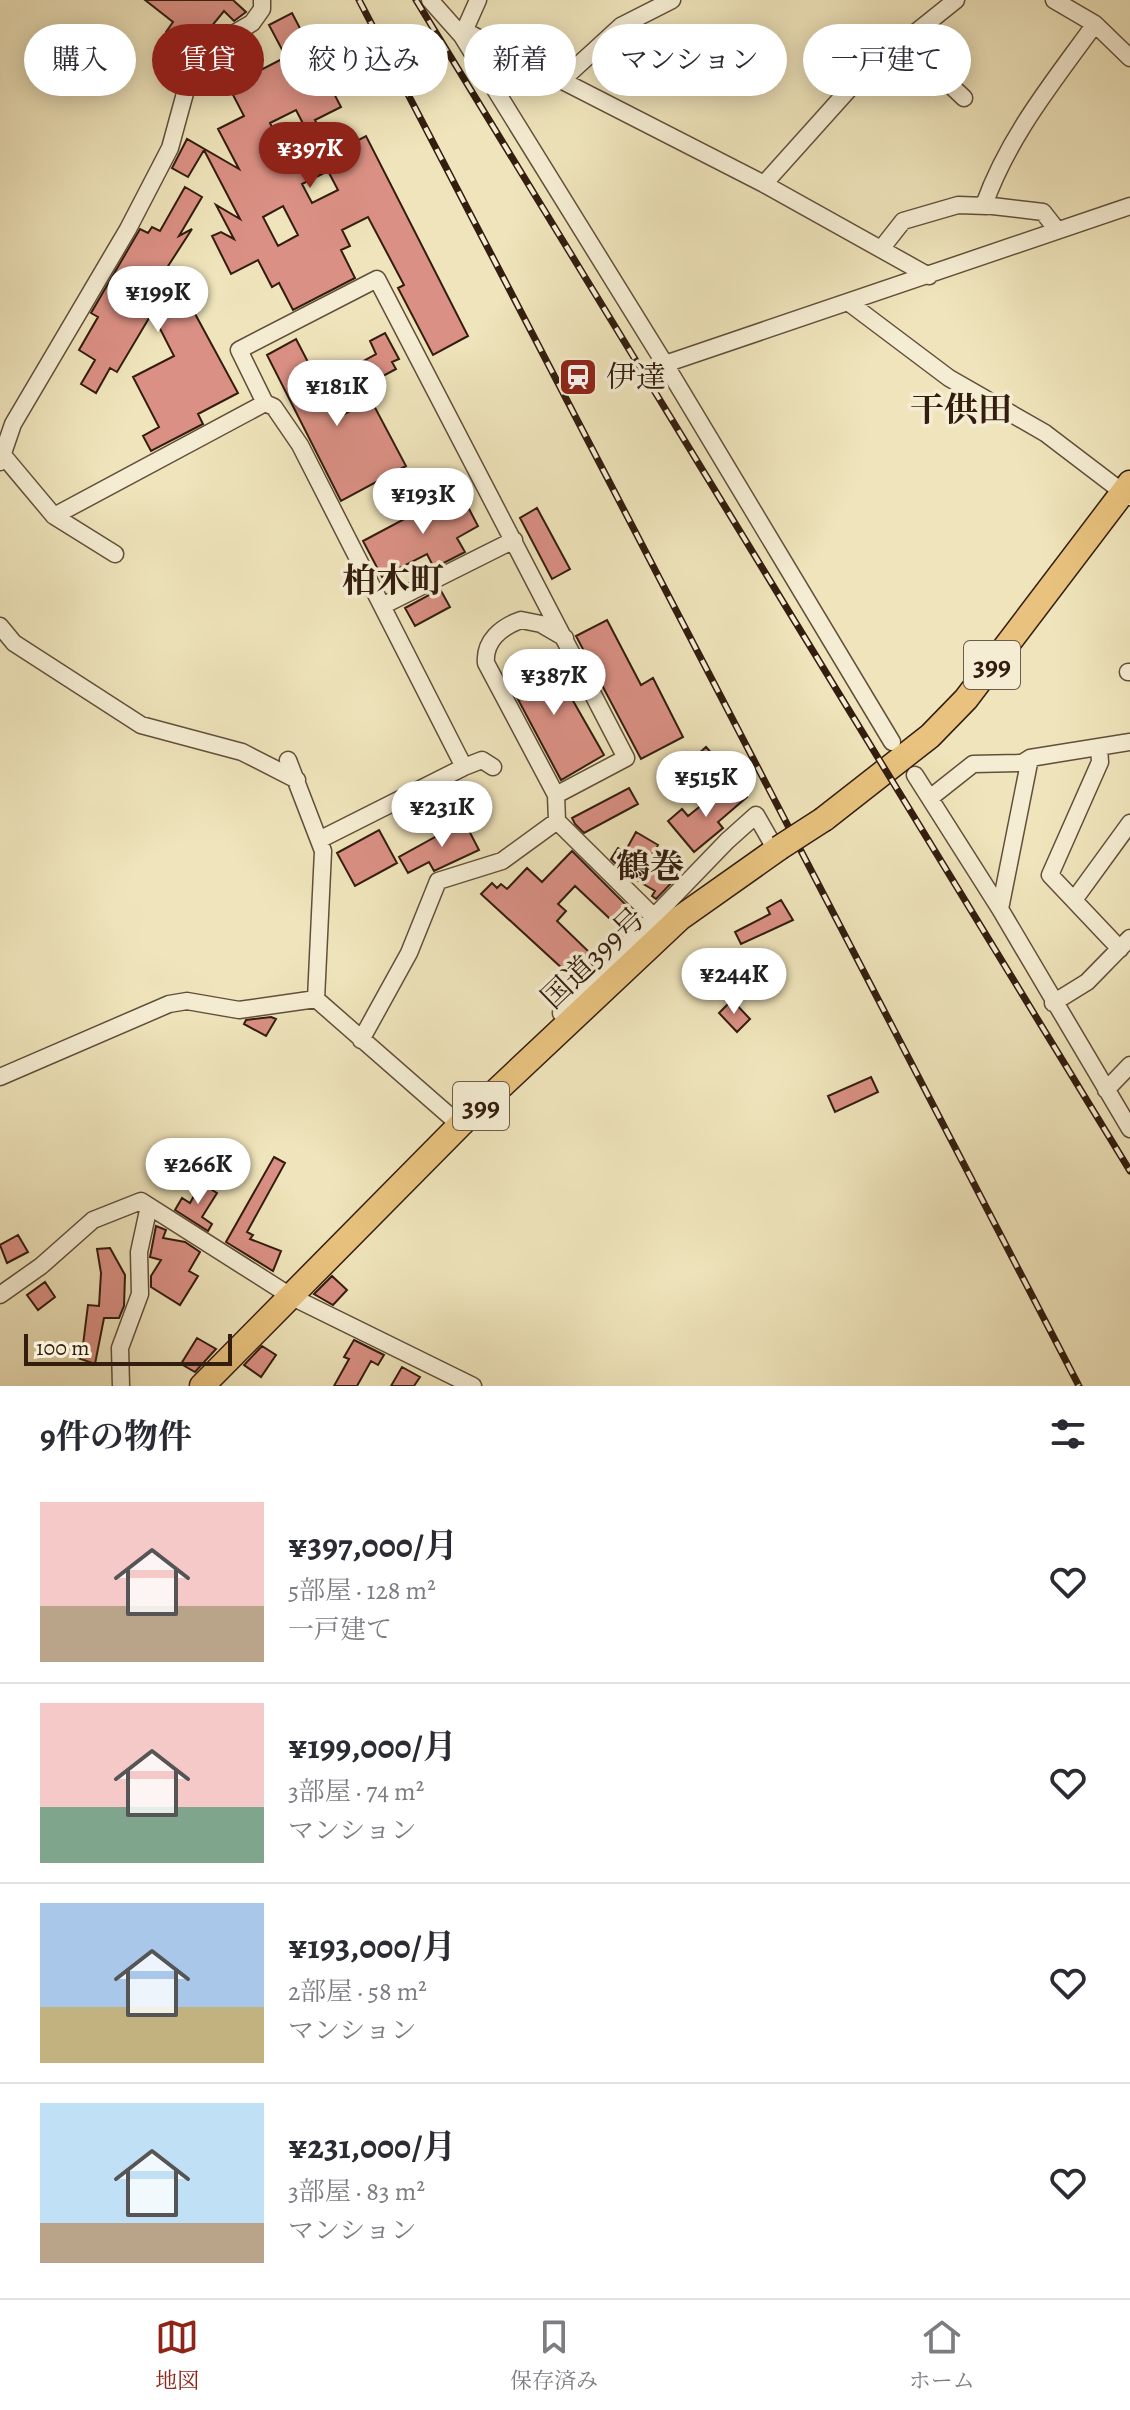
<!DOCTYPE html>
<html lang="ja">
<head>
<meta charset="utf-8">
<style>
  :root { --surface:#fff; --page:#f2f2f3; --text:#2b2b33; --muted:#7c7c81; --line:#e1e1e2; --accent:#8f2418 }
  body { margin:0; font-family:Alegreya,"Noto Serif JP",serif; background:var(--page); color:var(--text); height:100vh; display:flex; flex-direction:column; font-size:30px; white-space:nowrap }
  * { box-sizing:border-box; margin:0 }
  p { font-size:26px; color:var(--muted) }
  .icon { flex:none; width:44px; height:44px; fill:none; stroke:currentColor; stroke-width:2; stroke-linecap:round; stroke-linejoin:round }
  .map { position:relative; height:1386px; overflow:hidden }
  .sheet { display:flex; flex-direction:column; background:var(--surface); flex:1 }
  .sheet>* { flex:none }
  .hud { position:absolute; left:24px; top:24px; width:1082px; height:72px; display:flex; gap:16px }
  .scale { position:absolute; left:24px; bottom:20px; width:208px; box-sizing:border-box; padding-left:8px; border:4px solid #331d0f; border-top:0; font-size:22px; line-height:28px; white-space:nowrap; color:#331d0f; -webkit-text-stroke:6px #f5edd3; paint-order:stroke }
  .price { position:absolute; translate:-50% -68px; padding:0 18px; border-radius:28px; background:#fff; color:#222; font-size:26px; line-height:52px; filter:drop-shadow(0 2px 4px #0008) }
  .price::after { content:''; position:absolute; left:50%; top:48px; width:24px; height:18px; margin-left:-12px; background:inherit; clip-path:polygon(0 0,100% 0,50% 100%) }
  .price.current { background:var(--accent); color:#fff }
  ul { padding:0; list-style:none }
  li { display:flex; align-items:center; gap:24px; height:200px; padding:0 40px }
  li+li { border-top:2px solid var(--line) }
  li span { display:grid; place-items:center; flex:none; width:224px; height:160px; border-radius:0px; color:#555 }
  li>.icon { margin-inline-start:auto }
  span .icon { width:96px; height:96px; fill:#fffc; stroke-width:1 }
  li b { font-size:34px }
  h2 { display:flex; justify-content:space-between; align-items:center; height:96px; padding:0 40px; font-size:34px }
  .chip { padding:0 28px; border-radius:36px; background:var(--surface); box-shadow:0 4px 20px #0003; font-size:28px; line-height:72px }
  .chip.current { background:var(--accent); color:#fff }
  .tab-bar { display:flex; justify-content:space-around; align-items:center; height:112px; border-top:2px solid var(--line); background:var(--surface); font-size:22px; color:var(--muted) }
  .tab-bar a { display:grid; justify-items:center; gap:4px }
  .tab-bar .current { color:var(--accent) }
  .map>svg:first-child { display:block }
</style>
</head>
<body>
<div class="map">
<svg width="1130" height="1386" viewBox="0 0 1130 1386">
  <rect width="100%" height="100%" fill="#efe4bb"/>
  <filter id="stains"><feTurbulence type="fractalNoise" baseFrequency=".0025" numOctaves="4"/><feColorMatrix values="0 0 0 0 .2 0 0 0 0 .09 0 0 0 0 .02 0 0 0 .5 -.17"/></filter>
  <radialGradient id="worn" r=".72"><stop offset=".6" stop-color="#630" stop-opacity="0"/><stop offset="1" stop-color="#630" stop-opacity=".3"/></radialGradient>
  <path fill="#da9084" stroke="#331d0f" stroke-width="2" fill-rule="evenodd" d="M 145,0 L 233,0 L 246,12 L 234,21 L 224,11 L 198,43 L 189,37 L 183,45 L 166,32 L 173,22 Z
    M 292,13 L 341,107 L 315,120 L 332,154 L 366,136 L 468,336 L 433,355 L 398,288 L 404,285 L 368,217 L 342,230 L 350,246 L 341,250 L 355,278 L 293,310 L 279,283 L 272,287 L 258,260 L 231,274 L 212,236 L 221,232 L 234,239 L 216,205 L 240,219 L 204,150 L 188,177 L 172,168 L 187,139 L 239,169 L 218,129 L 244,116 L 217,64 L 245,49 L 257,72 L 286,57 L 269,25 ZM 296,110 L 312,141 L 286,154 L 270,123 ZM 328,171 L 338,190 L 312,203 L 302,184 ZM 283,206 L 298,235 L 278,246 L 263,217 Z
    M 185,187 L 202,197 L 179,236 L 192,229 L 139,311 L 178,290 L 184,301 L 187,299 L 238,393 L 198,414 L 203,424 L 151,451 L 143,436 L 159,427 L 133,377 L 174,356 L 152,313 L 117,372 L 110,368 L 96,393 L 81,384 L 95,360 L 79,350 L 98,317 L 91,313 L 140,229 L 148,233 L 152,227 L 160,231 Z
    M 385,333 L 399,359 L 392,362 L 396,369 L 359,389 L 349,369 L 376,354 L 370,341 Z
    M 296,339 L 337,418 L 371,400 L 406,466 L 341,501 L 267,355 Z
    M 459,490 L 478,526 L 457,538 L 465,552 L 434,568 L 427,554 L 382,577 L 363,541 Z
    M 537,508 L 570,569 L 552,579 L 520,518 Z
    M 440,589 L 450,607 L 415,626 L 405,608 Z
    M 607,620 L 641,685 L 653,678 L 683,737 L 641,759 L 576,636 Z
    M 539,656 L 545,668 L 552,664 L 604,755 L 561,780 L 505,675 Z
    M 706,747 L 722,765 L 701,783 L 686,765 Z
    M 736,783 L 747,797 L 718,822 L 723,828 L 694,852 L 668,821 L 682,809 L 688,816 L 703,804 L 707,808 Z
    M 629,788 L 638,804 L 584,833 L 575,824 L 572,818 Z
    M 464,821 L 479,850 L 434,871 L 429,862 L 408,873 L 399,857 Z
    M 379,830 L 397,863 L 355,886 L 337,853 Z
    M 636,832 L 658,845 L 652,854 L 671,865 L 670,868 L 679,875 L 656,899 L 652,896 L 655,891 L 625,873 L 611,859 L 618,848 L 625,852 Z
    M 572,851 L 638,917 L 624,932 L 575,886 L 558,904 L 566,911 L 557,921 L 590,953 L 587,956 L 594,963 L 576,981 L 481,894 L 492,883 L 497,888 L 501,884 L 507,889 L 527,868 L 542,882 Z
    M 781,900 L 793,920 L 741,944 L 735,932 L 770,914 L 767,908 Z
    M 732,1000 L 750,1019 L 737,1032 L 719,1013 Z
    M 271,1017 L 276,1019 L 266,1036 L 244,1024 L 246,1020 Z
    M 871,1077 L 878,1092 L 835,1112 L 828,1096 Z
    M 274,1157 L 285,1163 L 247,1232 L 253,1235 L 250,1239 L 281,1251 L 273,1271 L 226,1242 Z
    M 201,1183 L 217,1193 L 202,1217 L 212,1224 L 208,1231 L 175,1210 L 182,1198 L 190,1203 Z
    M 156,1226 L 166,1230 L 163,1238 L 185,1242 L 200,1252 L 189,1271 L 198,1276 L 180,1305 L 151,1287 L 151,1276 L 161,1260 L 150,1257 Z
    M 18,1235 L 28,1252 L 7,1263 L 0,1245 Z
    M 110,1248 L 125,1275 L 124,1306 L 119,1318 L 104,1318 L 95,1364 L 78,1358 L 78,1345 L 83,1345 L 88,1305 L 99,1306 L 101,1273 L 97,1249 Z
    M 332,1276 L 347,1290 L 333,1305 L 314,1294 Z
    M 45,1282 L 55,1297 L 38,1310 L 27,1295 Z
    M 197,1338 L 216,1349 L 195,1372 L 181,1364 Z
    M 354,1340 L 384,1355 L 378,1365 L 371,1361 L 357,1386 L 334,1386 L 349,1359 L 344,1357 Z
    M 262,1346 L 276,1355 L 261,1377 L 244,1365 Z
    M 402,1367 L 420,1377 L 414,1386 L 391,1386 Z"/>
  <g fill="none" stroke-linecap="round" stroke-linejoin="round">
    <defs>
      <path id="minor" d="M 430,0 L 462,36
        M 478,0 L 462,36 L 665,364 L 892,742
        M 1054,0 L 1095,24 L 1130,58
        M 465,31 L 764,184 L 929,276
        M 905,42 L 964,98
        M 561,81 L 621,26 L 672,0
        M 764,184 L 860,77 L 956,0
        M 1057,230 L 1043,212 L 984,205 C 1008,137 1053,82 1095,24
        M 881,249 L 903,221 L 958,205 L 987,206
        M 848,302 L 949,378 L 1045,433 L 1129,497
        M 665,364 L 1130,206
        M 265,403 L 239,350 L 377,279 L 626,758 L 556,795
        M 2,454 L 54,516 L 115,554
        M 0,462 L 13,424 L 128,229 L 170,148 L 193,64 L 209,48 L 252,23 L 262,9 L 262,0
        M 54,516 L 265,403 L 274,407 L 300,445 L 464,767
        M 382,606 L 514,540
        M 0,626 L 14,643 L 141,725 L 242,752 L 297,780
        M 565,638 L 541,624 L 521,620 C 501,627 484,641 486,663 L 556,795 L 557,821 L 654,917
        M 1128,672 L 1130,672
        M 1099,748 L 1100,762 L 1050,875 L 1120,949
        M 288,760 L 323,851 L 316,999 L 460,1125
        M 915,775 L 1000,909 L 1130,1129
        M 930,798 L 973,764 L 1022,763 L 1030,758 L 1130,742
        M 319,840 L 464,767 L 482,760 L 493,767
        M 1074,900 L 1130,823
        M 1000,909 L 1030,758
        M 1053,1003 L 1087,982 L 1130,938
        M 561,1013 L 727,841 L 756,815 L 776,850
        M 361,1040 L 409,953 L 438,881 L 502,861 L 557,821
        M 0,1077 L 169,1004 L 187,1001 L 239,1010 L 316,999
        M 1106,1090 L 1130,1065
        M 0,1295 L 41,1266 L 93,1220 L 141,1201 L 292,1297 L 473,1386
        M 121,1386 L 120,1348 L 140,1294 L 139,1252 L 149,1206"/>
      <path id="highway" d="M 824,819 L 930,736 L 966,699 L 1130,483
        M 202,1386 L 460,1125 L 680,918 L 779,848"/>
    </defs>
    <use href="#minor" stroke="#624f3a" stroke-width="19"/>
    <use href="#highway" stroke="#331d0f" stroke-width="27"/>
    <use href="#minor" stroke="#f5edd3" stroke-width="16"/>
    <use href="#highway" stroke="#e8c27e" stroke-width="24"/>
    <defs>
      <path id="rail" d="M 359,0 L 1079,1386
        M 416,0 L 1130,1171"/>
    </defs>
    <use href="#rail" stroke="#331d0f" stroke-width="7"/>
    <use href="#rail" stroke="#f5edd3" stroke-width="4" stroke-dasharray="12" stroke-linecap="butt"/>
    <defs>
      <path id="highway-bridge" d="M 779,848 L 824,819"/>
    </defs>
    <use href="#highway-bridge" stroke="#331d0f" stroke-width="27" stroke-linecap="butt"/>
    <use href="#highway-bridge" stroke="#e8c27e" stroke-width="24"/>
  </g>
  <defs>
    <symbol id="station-square" viewBox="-11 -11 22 22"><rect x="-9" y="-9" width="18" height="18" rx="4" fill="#8f2418" stroke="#f5edd3"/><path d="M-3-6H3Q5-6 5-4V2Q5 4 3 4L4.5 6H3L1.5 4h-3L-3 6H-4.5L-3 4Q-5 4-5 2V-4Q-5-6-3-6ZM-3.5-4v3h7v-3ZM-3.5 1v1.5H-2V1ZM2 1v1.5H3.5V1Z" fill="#fff"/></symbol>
  </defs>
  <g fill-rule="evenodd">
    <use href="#station-square" x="556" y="355" width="44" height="44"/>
  </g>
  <g text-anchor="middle" stroke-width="7" stroke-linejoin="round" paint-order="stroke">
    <g fill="#f5edd3" stroke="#6d5b4a" stroke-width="2">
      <rect x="964" y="641" width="56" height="48" rx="6"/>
      <rect x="453" y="1082" width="56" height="48" rx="6"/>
    </g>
    <g font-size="28" font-weight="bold" fill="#331d0f">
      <text x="992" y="675">399</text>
      <text x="481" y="1116">399</text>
    </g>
    <g font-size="30" fill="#331d0f" stroke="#f5edd3" text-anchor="start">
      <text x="606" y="387">伊達</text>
    </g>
    <g font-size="30" fill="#331d0f" stroke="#f5edd3">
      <text transform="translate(593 958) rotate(-44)" y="10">国道399号</text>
    </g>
    <g font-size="34" font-weight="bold" fill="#331d0f" stroke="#f5edd3">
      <text x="961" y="421">干供田</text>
      <text x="393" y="592">柏木町</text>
      <text x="650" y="878">鶴巻</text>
    </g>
  </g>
  <rect width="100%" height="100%" filter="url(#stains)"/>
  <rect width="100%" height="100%" fill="url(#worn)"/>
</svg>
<div class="scale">100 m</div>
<b class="price current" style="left:310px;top:190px">¥397K</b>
<b class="price" style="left:158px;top:334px">¥199K</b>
<b class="price" style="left:337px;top:428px">¥181K</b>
<b class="price" style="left:423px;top:536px">¥193K</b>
<b class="price" style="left:554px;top:717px">¥387K</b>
<b class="price" style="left:706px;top:819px">¥515K</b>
<b class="price" style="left:442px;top:849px">¥231K</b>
<b class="price" style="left:734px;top:1016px">¥244K</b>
<b class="price" style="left:198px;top:1206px">¥266K</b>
<div class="hud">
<a class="chip">購入</a>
<a class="chip current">賃貸</a>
<a class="chip">絞り込み</a>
<a class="chip">新着</a>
<a class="chip">マンション</a>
<a class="chip">一戸建て</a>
</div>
</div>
<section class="sheet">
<h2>9件の物件<svg class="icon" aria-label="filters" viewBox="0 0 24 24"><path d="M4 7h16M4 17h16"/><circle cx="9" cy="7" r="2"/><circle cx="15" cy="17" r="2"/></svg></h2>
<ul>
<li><span style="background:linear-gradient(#f6c9c9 65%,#b9a48a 0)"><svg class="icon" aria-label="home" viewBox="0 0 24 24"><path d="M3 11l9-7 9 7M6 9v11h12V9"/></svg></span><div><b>¥397,000/月</b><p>5部屋 · 128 m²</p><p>一戸建て</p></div><svg class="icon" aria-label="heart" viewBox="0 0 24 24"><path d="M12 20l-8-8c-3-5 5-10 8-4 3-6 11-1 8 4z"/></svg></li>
<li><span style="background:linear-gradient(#f6c9c9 65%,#7fa58c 0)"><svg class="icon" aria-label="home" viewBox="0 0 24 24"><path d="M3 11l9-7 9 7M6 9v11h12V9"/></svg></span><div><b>¥199,000/月</b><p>3部屋 · 74 m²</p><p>マンション</p></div><svg class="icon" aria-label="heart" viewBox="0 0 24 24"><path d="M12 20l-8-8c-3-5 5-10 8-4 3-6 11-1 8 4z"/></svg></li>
<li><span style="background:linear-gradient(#a9c7e8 65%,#c2b280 0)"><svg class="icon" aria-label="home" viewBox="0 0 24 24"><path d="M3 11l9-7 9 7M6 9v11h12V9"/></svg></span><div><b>¥193,000/月</b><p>2部屋 · 58 m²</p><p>マンション</p></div><svg class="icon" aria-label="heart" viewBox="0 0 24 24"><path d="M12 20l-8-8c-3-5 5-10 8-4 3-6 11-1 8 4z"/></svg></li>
<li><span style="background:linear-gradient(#bfe0f5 75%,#b9a48a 0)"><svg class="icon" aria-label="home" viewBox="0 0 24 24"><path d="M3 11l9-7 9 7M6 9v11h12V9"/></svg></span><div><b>¥231,000/月</b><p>3部屋 · 83 m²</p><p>マンション</p></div><svg class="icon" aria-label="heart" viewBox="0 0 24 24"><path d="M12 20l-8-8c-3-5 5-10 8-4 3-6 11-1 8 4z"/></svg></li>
</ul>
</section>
<nav class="tab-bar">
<a class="current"><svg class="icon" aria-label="map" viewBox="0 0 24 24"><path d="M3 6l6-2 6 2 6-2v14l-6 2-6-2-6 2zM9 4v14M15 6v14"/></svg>地図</a>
<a><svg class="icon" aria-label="saved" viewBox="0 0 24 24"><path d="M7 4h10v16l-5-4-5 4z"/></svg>保存済み</a>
<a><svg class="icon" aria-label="home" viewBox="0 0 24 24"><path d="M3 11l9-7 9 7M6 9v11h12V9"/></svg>ホーム</a>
</nav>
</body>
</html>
